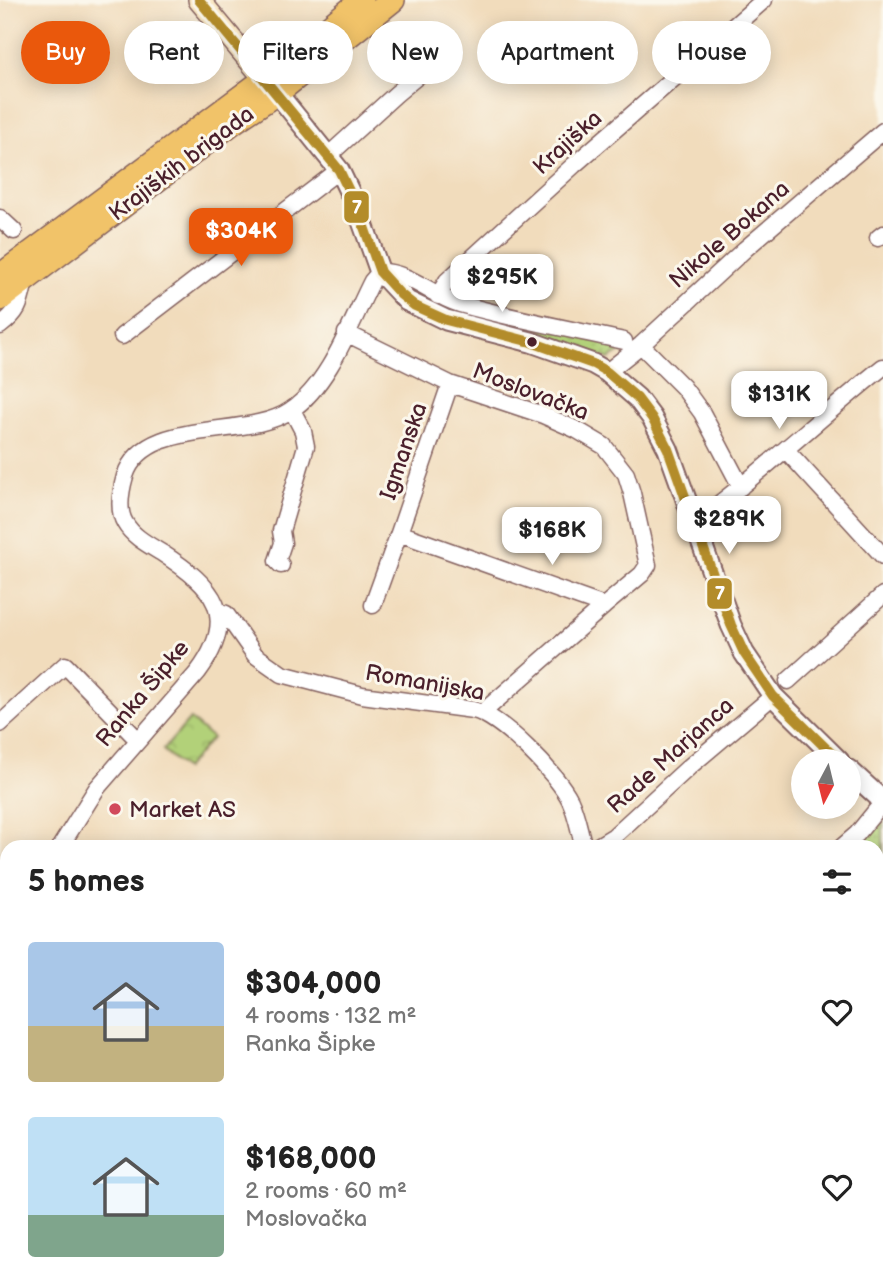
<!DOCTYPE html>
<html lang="en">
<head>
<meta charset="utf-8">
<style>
  :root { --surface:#fff; --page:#f6f6f6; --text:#222; --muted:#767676; --accent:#ea580c }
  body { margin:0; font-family:"Balsamiq Sans",sans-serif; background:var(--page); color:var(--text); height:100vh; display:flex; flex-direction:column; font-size:26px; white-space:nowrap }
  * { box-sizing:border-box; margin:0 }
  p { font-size:23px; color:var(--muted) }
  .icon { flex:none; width:38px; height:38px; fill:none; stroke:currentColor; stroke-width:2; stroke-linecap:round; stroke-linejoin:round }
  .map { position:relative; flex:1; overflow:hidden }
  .side { position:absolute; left:0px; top:840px; width:884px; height:448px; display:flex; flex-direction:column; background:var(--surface); border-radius:21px 21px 0 0; box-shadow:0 4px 18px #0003 }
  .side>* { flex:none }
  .top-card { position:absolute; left:21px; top:21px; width:842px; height:63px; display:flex; gap:14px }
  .needle { width:46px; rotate:187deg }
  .tools { position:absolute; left:791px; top:749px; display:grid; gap:14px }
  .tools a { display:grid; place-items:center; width:70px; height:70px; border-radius:50%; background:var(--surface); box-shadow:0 4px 18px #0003; font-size:35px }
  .price { position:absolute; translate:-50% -60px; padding:0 16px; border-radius:14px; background:#fff; color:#222; font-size:23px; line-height:46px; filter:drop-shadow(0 2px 4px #0008) }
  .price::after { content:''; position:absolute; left:50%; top:42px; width:21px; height:16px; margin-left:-10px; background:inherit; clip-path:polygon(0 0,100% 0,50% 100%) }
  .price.active { background:var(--accent); color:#fff }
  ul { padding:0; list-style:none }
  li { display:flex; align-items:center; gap:21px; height:175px; padding:0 28px }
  li span { display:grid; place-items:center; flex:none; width:196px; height:140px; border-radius:7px; color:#555 }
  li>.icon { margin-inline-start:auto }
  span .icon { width:84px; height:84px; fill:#fffc; stroke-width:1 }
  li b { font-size:30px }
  h2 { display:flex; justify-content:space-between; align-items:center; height:84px; padding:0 28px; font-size:30px }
  .chip { padding:0 24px; border-radius:32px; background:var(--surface); box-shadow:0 4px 18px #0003; font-size:24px; line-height:63px }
  .chip.active { background:var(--accent); color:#fff }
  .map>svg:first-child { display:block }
</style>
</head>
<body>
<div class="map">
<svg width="883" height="1288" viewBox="0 0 883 1288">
  <defs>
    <pattern id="grass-dots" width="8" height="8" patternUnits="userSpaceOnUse" patternTransform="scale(1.75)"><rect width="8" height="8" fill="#b2d179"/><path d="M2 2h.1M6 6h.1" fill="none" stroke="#9bb369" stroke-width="1.8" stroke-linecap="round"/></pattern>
    <pattern id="forest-firs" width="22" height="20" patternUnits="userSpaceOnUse" patternTransform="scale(1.75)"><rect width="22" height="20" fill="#8db369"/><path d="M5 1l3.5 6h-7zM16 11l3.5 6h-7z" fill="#759157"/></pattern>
    <pattern id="park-crowns" width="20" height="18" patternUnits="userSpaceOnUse" patternTransform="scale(1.75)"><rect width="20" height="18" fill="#b2d179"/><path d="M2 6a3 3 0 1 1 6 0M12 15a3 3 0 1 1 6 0" fill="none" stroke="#9bb369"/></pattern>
  </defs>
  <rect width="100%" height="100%" fill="#fbf7ec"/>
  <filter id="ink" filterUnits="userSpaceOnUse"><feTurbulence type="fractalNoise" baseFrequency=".0143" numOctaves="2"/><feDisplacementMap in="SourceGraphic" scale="14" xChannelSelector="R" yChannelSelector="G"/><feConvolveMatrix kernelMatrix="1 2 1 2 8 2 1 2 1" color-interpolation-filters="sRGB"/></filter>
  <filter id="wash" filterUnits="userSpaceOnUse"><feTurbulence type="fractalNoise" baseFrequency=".00686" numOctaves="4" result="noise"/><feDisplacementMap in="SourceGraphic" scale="28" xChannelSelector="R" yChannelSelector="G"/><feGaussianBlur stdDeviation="1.57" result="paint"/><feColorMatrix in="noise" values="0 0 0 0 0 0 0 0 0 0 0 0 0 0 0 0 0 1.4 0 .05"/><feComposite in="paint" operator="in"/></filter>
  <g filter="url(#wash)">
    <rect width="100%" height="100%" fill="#f1dcbc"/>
    <path fill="url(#grass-dots)" stroke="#7e7852" stroke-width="2" d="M 398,280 L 627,348 L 609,359 L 556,340 L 446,311 L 417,297 Z
      M 883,814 L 883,852 L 877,863 L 877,847 L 848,847 Z
      M 877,922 L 883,924 L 883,1007 L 877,1013 Z
      M 883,1022 L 883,1112 L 877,1110 L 877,1026 Z
      M 877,1123 L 883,1125 L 883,1208 L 877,1212 Z"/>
    <path fill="url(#forest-firs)" stroke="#6c694a" stroke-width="2" d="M 491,1281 L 647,1281 L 648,1288 L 492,1288 Z"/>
    <path fill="url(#park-crowns)" stroke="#7e7852" stroke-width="2" d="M 190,719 L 212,738 L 185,769 L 163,750 Z"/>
  </g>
  <g filter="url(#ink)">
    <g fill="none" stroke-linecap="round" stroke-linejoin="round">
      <defs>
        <path id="minor" d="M 329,155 L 396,94 L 438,59
          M 0,218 L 14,231
          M 878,238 L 883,234
          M 438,296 L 447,281 L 574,165 L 764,0
          M 0,326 C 20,311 20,303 25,280
          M 346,333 L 450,384 L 543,415 L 577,430 L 604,446 L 626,474 L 632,493 L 648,565 L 642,574 L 604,606
          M 122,336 L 339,170
          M 641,345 L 683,387 L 702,413 L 741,487
          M 607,372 L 641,345 L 745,249 L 883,131
          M 786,450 L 883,556
          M 695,522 C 761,474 819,418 883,367
          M 399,533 L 450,384
          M 281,565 L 277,561 L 283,543 L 281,531 L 306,446 L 303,431 L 292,410
          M 373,605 L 399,533 L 604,606 L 483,712
          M 218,611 L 226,614 L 255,655 L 282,674 L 362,695 L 473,710 C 501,716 558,775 570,800 C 577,815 579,831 584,847
          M 788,681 L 883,595
          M 0,724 L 65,665 L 138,740
          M 60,847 L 97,788 L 198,672 C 240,615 214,587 162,553 C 149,545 133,537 125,523 C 117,510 121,490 125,476 C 145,415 247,441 291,410 C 330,384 351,322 372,281 L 380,272 C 408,271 432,296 460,304 C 514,319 570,329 624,341
          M 596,847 L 614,836 L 689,767 L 773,696
          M 842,847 L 857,834 L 883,802
          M 0,1018 L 7,992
          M 0,1123 L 7,1127
          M 0,1230 L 7,1233
          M 103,1281 L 117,1288
          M 276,1288 L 278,1281"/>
        <path id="tertiary" d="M 277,93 L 339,170 L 358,210 L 380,272 L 407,301 L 446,320 L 531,342 L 593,364 L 607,372 L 637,398 L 652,418 L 668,449 L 731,625 L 744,653 L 773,696 L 839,761
          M 849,770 L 883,801
          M 877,884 L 883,874
          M 877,907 L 883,911"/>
        <path id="secondary" d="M 199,0 L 275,91"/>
        <path id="primary" d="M 0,276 L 265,79 L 362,0
          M 0,299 L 235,121 L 277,93 L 393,0"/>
      </defs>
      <use href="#minor" stroke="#84615e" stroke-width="19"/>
      <use href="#tertiary" stroke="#84615e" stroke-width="23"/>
      <use href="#secondary" stroke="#84615e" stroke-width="24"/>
      <use href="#primary" stroke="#84615e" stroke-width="26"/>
      <use href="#minor" stroke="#fff" stroke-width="16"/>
      <use href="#tertiary" stroke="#fff" stroke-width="19"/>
      <use href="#secondary" stroke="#f9e7c3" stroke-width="21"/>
      <use href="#primary" stroke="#f1c369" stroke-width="23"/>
      <defs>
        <path id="bus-1" d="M 199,0 L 339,170 L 358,210 L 380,272 L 400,294 L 415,306 L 446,320 L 531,342 L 593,364 L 607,372 L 637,398 L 652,418 L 668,449 L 731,625 L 744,653 L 773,696 L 839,761"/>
      </defs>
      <use href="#bus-1" stroke="#fbf7ec" stroke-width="16"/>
      <use href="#bus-1" stroke="#b38c2a" stroke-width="10"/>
    </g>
  </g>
  <circle fill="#4a1f2b" stroke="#fbf7ec" stroke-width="2.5" cx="532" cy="342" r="6"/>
  <circle fill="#d1495b" stroke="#fbf7ec" stroke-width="2.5" cx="115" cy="809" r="7"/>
  <g text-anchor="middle" stroke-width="6" stroke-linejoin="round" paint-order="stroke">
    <g font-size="23" fill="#4a1f2b" stroke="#fbf7ec">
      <text transform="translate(567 142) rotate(-42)" y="8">Krajiška</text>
      <text transform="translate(181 163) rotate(-37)" y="8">Krajiških brigada</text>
      <text transform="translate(729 234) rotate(-41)" y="8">Nikole Bokana</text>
      <text transform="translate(531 391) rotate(21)" y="8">Moslovačka</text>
      <text transform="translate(403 451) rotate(-71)" y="8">Igmanska</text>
      <text transform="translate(425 682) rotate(10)" y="8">Romanijska</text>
      <text transform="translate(142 693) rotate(-50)" y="8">Ranka Šipke</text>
      <text transform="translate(670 755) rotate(-42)" y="8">Rade Marjanca</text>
    </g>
    <g font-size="23" fill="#4a1f2b" stroke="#fbf7ec" text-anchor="start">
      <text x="129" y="817">Market AS</text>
    </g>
  </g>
  <g stroke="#fbf7ec" stroke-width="2.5">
    <rect x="343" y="190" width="27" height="34" rx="7" fill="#b38c2a"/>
    <rect x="706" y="577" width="27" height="33" rx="7" fill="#b38c2a"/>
  </g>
  <g font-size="19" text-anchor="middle" font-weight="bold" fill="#fff">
    <text x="357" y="214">7</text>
    <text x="720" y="600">7</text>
  </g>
</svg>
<div class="tools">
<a><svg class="needle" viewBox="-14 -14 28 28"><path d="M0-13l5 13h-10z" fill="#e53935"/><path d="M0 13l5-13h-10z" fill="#767676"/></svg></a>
</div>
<b class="price active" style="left:241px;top:268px">$304K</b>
<b class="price" style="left:502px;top:314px">$295K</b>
<b class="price" style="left:779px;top:431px">$131K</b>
<b class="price" style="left:729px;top:556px">$289K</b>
<b class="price" style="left:552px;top:567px">$168K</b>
<div class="top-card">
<a class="chip active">Buy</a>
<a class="chip">Rent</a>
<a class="chip">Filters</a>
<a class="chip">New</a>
<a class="chip">Apartment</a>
<a class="chip">House</a>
</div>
<section class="side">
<h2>5 homes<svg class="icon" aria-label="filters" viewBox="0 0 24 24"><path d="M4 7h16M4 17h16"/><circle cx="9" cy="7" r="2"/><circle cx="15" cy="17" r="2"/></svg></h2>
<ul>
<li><span style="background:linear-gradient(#a9c7e8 60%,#c2b280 0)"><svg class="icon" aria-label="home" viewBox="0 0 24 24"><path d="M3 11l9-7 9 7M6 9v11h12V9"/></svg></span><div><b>$304,000</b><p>4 rooms · 132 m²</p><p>Ranka Šipke</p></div><svg class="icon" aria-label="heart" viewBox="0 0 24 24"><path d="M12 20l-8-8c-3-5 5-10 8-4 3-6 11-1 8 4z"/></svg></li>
<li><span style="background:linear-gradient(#bfe0f5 70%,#7fa58c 0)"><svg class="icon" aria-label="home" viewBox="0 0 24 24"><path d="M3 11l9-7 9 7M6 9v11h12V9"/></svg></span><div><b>$168,000</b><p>2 rooms · 60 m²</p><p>Moslovačka</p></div><svg class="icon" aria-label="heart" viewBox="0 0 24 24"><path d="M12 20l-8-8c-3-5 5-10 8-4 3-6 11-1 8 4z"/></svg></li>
</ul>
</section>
</div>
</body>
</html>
